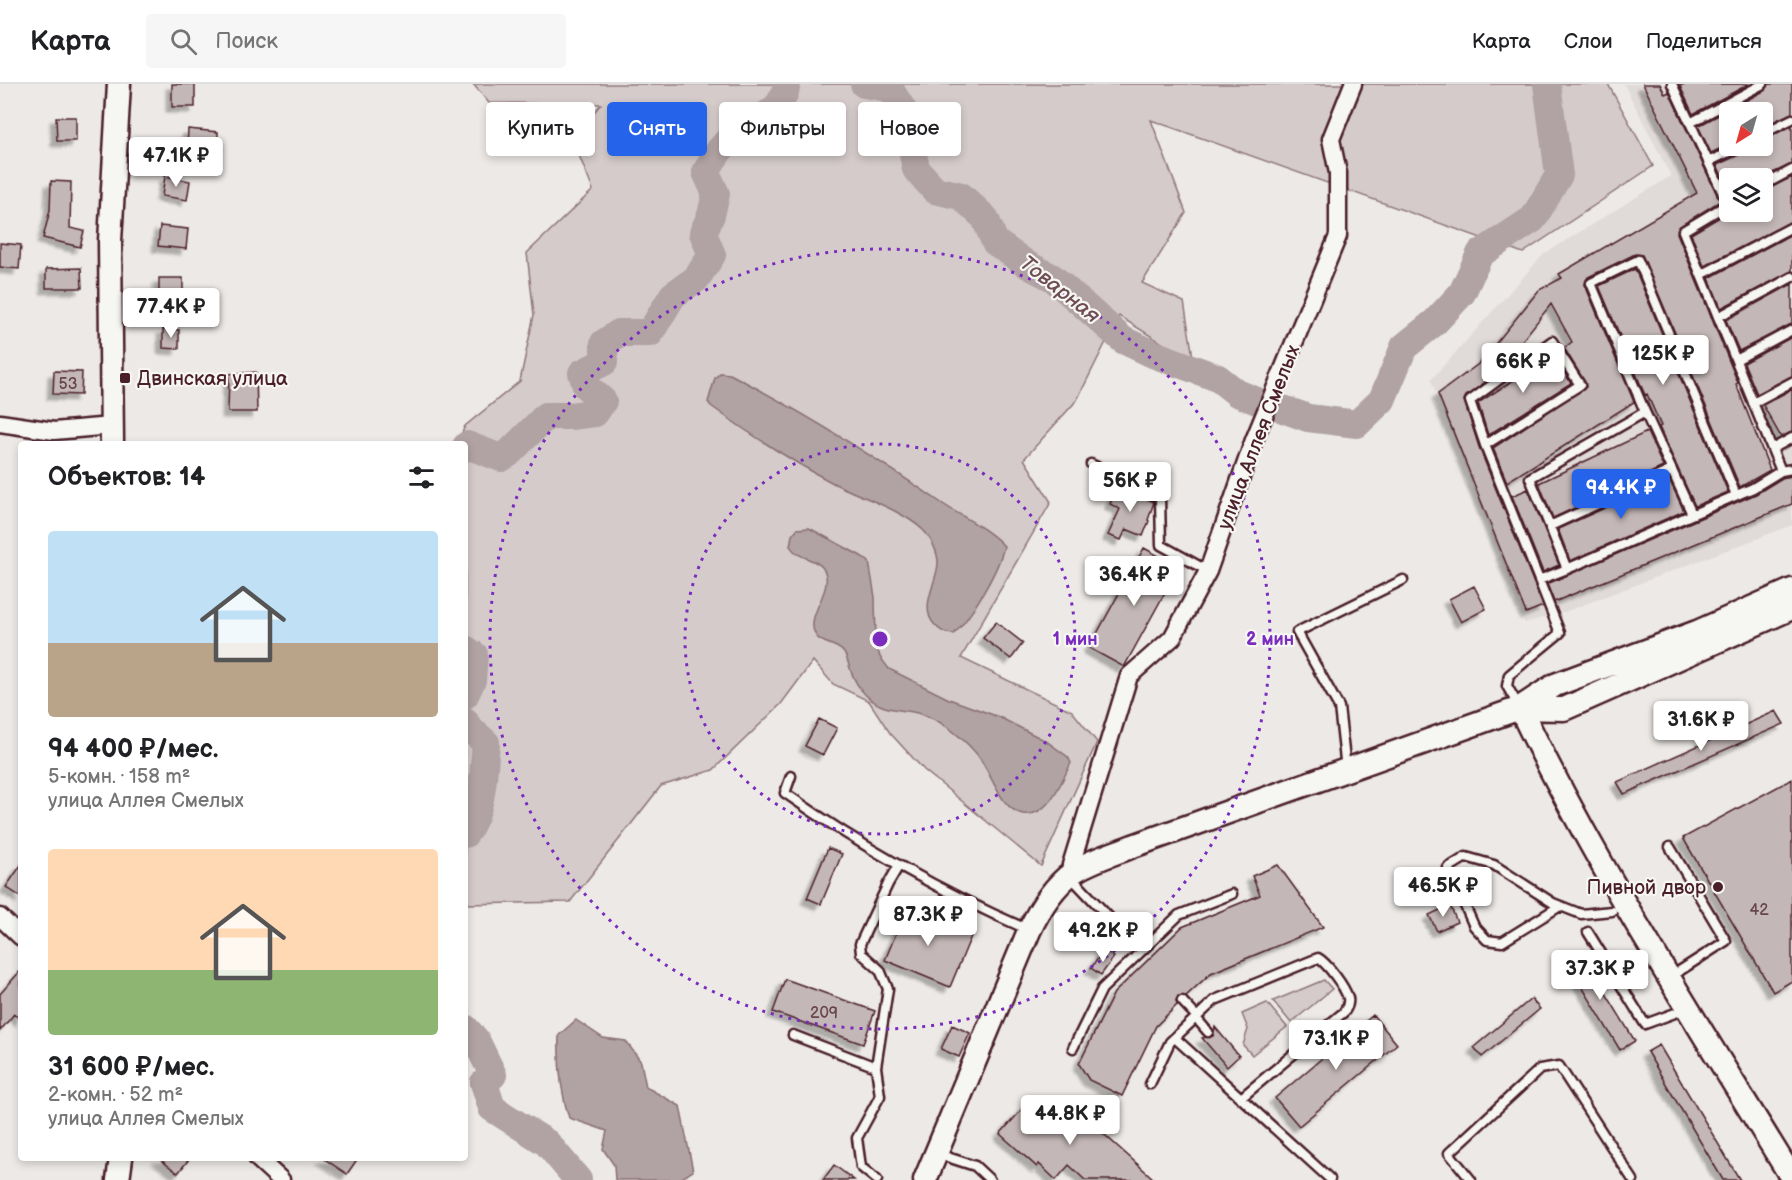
<!DOCTYPE html>
<html lang="ru">
<head>
<meta charset="utf-8">
<style>
  :root { --surface:#fff; --page:#f6f6f6; --text:#202124; --muted:#757577; --line:#e0e0e0; --accent:#2563eb }
  body { margin:0; font-family:"Balsamiq Sans",sans-serif; background:var(--page); color:var(--text); height:100vh; display:flex; flex-direction:column; font-size:22px; white-space:nowrap }
  * { box-sizing:border-box; margin:0 }
  p { font-size:20px; color:var(--muted) }
  .icon { flex:none; width:33px; height:33px; fill:none; stroke:currentColor; stroke-width:2; stroke-linecap:round; stroke-linejoin:round }
  .map { position:relative; flex:1; overflow:hidden }
  .sheet { position:absolute; left:18px; top:357px; width:450px; height:720px; display:flex; flex-direction:column; background:var(--surface); border-radius:6px; box-shadow:0 3px 9px #0003 }
  .sheet>* { flex:none }
  .guide { position:absolute; left:486px; top:18px; width:570px; height:54px; display:flex; gap:12px }
  .needle { width:39px; rotate:217deg }
  .controls { position:absolute; left:1719px; top:18px; display:grid; gap:12px }
  .controls a { display:grid; place-items:center; width:54px; height:54px; border-radius:6px; background:var(--surface); box-shadow:0 3px 9px #0003; font-size:30px }
  .price { position:absolute; translate:-50% -51px; padding:0 14px; border-radius:6px; background:#fff; color:#222; font-size:20px; line-height:39px; filter:drop-shadow(0 2px 3px #0008) }
  .price::after { content:''; position:absolute; left:50%; top:36px; width:18px; height:14px; margin-left:-9px; background:inherit; clip-path:polygon(0 0,100% 0,50% 100%) }
  .price.active { background:var(--accent); color:#fff }
  ul { padding:0; list-style:none }
  li { display:grid; align-content:center; gap:12px; height:318px; padding:0 30px }
  li span { display:grid; place-items:center; height:186px; border-radius:6px; color:#555 }
  li>.icon { margin-inline-start:auto }
  span .icon { width:108px; height:108px; fill:#fffc; stroke-width:1 }
  li b { font-size:26px }
  h2 { display:flex; justify-content:space-between; align-items:center; height:72px; padding:0 30px; font-size:26px }
  .tag { padding:0 21px; border-radius:6px; background:var(--surface); box-shadow:0 3px 9px #0003; font-size:21px; line-height:54px }
  .tag.active { background:var(--accent); color:#fff }
  header { display:flex; align-items:center; gap:36px; box-sizing:border-box; height:84px; padding:0 30px; background:var(--surface); border-bottom:2px solid var(--line) }
  header strong { font-size:28px }
  nav { display:flex; gap:33px; margin-inline-start:auto; font-size:21px }
  .search { width:420px; height:54px; background:var(--page); display:flex; align-items:center; gap:15px; box-sizing:border-box; padding:0 21px; border-radius:6px; color:var(--muted); font-size:22px }
  .map>svg:first-child { display:block }
</style>
</head>
<body>
<header>
<strong>Карта</strong>
<div class="search"><svg class="icon" aria-label="search" viewBox="0 0 24 24"><circle cx="10" cy="10" r="6"/><path d="M15 15l6 6"/></svg>Поиск</div>
<nav><a>Карта</a><a>Слои</a><a>Поделиться</a></nav>
</header>
<div class="map">
<svg width="1792" height="1096" viewBox="0 0 1792 1096">
  <defs>
    <filter id="shadow"><feDropShadow dx="-5.5" dy="5.5" stdDeviation="1.5" flood-color="#0004"/></filter>
  </defs>
  <rect width="100%" height="100%" fill="#ece9e6"/>
  <filter id="ink" filterUnits="userSpaceOnUse"><feTurbulence type="fractalNoise" baseFrequency=".0167" numOctaves="2"/><feDisplacementMap in="SourceGraphic" scale="12" xChannelSelector="R" yChannelSelector="G"/><feConvolveMatrix kernelMatrix="1 2 1 2 8 2 1 2 1" color-interpolation-filters="sRGB"/></filter>
  <g filter="url(#ink)">
    <path fill="#e0dad8" fill-rule="evenodd" d="M 1624,0 L 1792,0 L 1792,441 L 1567,527 L 1525,539 L 1431,296 L 1544,170 L 1671,92 ZM 1730,28 L 1762,28 L 1762,62 L 1730,62 ZM 1730,94 L 1762,94 L 1762,128 L 1730,128 Z"/>
    <path fill="#d4cbca" stroke="#8f757a" stroke-width="1.5" d="M 473,0 L 1608,0 L 1653,82 L 1523,169 L 1151,36 L 1186,129 L 1142,199 L 1184,218 L 1194,279 L 1119,232 L 1077,316 L 1024,375 L 1051,418 L 961,574 L 1072,627 L 1097,658 L 1041,782 L 924,686 L 890,649 L 869,617 L 833,600 L 813,577 L 781,620 L 713,686 L 661,702 L 570,818 L 465,820 L 465,360 L 457,360 L 465,342 L 520,297 L 534,231 L 527,169 L 593,106 L 572,54 L 601,20 L 489,19 Z
      M 1324,896 L 1332,905 L 1291,939 L 1273,917 Z
      M 1267,919 L 1287,943 L 1252,971 L 1243,961 L 1248,945 L 1242,930 Z"/>
    <path fill="#b1a2a3" stroke="#886e73" stroke-width="1.5" d="M 720,289 L 730,290 C 805,329 875,373 943,420 C 964,434 987,444 1004,462 C 999,486 971,533 954,550 C 945,550 940,547 934,540 C 919,523 937,499 938,479 C 938,468 931,454 923,446 C 902,426 863,414 835,400 C 791,377 751,351 711,322 L 708,318 L 715,294 Z
      M 809,444 L 861,472 L 869,478 L 875,513 L 876,560 L 880,573 L 889,585 L 949,615 L 999,633 L 1046,657 L 1068,673 L 1071,679 L 1068,685 C 1060,701 1047,734 1023,730 C 998,725 991,684 974,667 C 959,650 936,632 913,628 C 903,626 892,626 882,622 C 865,615 854,599 849,581 C 847,576 847,573 844,569 C 838,560 824,561 817,553 C 802,534 833,509 825,488 C 820,474 798,476 790,462 L 792,451 L 797,445 Z
      M 576,936 L 603,954 L 626,957 L 641,978 L 646,1003 L 680,1022 L 693,1087 L 679,1096 L 615,1096 L 614,1081 L 603,1065 L 607,1047 L 569,1034 C 560,1006 558,979 559,951 Z"/>
    <g fill="none" stroke-linecap="round" stroke-linejoin="round">
      <path stroke="#b1a2a3" stroke-width="28" d="M 864,0 L 889,4 L 905,29 L 916,85 L 935,106 L 961,112 L 985,134 L 995,158 L 1028,181 L 1053,194 L 1123,256 L 1153,270 L 1218,294 L 1237,309 L 1262,319
        M 1283,325 L 1308,334 L 1357,340 L 1382,316 L 1404,263 L 1435,238 L 1462,209 L 1480,170 L 1533,135 L 1559,91 L 1547,0
        M 465,364 L 467,361 L 501,374 L 508,370 L 546,332 L 570,332 L 595,329 L 603,317 L 586,302 L 582,289 L 604,278 L 604,259 L 619,249 L 650,249 L 673,211 L 696,195 L 712,171 L 703,149 L 711,131 L 716,110 L 706,88 C 714,72 724,59 738,47 C 758,31 781,33 787,0
        M 465,565 L 474,571 L 472,596 L 465,611
        M 465,637 L 467,642 L 486,659 C 483,689 484,725 465,750
        M 465,944 L 476,956 L 493,991 L 484,999 L 492,1024 L 547,1059 L 578,1096"/>
    </g>
    <path fill="#c4b7b7" stroke="#4a1f2b" stroke-width="1.5" filter="url(#shadow)" d="M 172,0 L 195,0 L 195,23 L 172,23 Z
      M 1643,0 L 1660,0 L 1665,10 L 1669,8 L 1720,117 L 1680,142 L 1677,149 L 1738,299 L 1736,300 L 1770,386 L 1740,403 L 1642,171 L 1635,170 L 1588,193 L 1586,196 L 1585,201 L 1634,318 L 1507,398 L 1493,364 L 1586,303 L 1585,298 L 1564,264 L 1572,258 L 1551,220 L 1495,291 L 1466,312 L 1464,316 L 1479,363 L 1543,522 L 1526,529 L 1438,310 L 1481,278 L 1539,206 L 1562,194 L 1559,190 L 1697,109 Z
      M 1684,0 L 1749,0 L 1693,30 L 1680,2 Z
      M 1769,0 L 1792,0 L 1792,29 L 1762,43 L 1762,28 L 1730,28 L 1730,60 L 1711,69 L 1698,42 L 1766,6 Z
      M 56,33 L 76,33 L 76,57 L 57,57 Z
      M 1792,42 L 1792,80 L 1762,94 L 1730,94 L 1730,108 L 1717,81 L 1758,62 L 1762,62 L 1762,56 Z
      M 188,45 L 218,48 L 217,68 L 187,65 Z
      M 165,92 L 190,97 L 187,116 L 162,112 Z
      M 1792,93 L 1792,137 L 1704,182 L 1691,150 L 1730,127 L 1762,128 L 1762,108 Z
      M 51,97 L 71,98 L 70,144 L 84,147 L 80,163 L 43,154 L 50,126 Z
      M 160,142 L 188,145 L 186,165 L 158,162 Z
      M 1792,150 L 1792,187 L 1721,224 L 1709,194 Z
      M 0,159 L 21,161 L 19,185 L 0,183 Z
      M 81,184 L 82,204 L 46,204 L 46,185 Z
      M 1635,185 L 1728,408 L 1695,422 L 1659,343 L 1661,342 L 1647,310 L 1645,311 L 1599,202 Z
      M 159,194 L 183,194 L 183,216 L 159,216 Z
      M 1792,200 L 1792,240 L 1739,267 L 1726,236 Z
      M 163,245 L 179,246 L 179,265 L 163,264 Z
      M 1792,253 L 1792,292 L 1757,310 L 1744,279 Z
      M 1553,271 L 1571,299 L 1488,351 L 1478,319 Z
      M 54,287 L 82,288 L 81,311 L 53,310 Z
      M 256,288 L 257,328 L 228,328 L 229,290 Z
      M 1792,305 L 1792,348 L 1781,353 L 1763,321 Z
      M 1647,348 L 1663,383 L 1553,434 L 1539,399 Z
      M 1792,392 L 1792,420 L 1554,518 L 1547,500 L 1756,410 L 1782,394 Z
      M 1669,395 L 1684,427 L 1570,477 L 1558,445 Z
      M 1118,402 L 1154,418 L 1148,436 L 1149,437 L 1143,452 L 1126,445 L 1121,456 L 1108,451 L 1120,425 L 1110,420 Z
      M 1528,405 L 1559,481 L 1543,488 L 1512,412 Z
      M 1144,464 L 1179,483 L 1124,583 L 1089,564 Z
      M 1474,502 L 1486,525 L 1461,538 L 1449,515 Z
      M 996,538 L 1023,559 L 1011,575 L 983,554 Z
      M 1776,627 L 1784,640 L 1624,710 L 1617,698 Z
      M 819,635 L 837,644 L 823,671 L 805,662 Z
      M 1792,695 L 1792,897 L 1773,908 L 1683,754 Z
      M 828,764 L 842,770 L 821,820 L 807,814 Z
      M 21,781 L 21,813 L 6,803 Z
      M 1278,781 L 1323,843 L 1211,889 L 1186,912 L 1178,912 L 1176,916 L 1177,921 L 1156,942 L 1122,1012 L 1089,996 L 1079,980 L 1114,909 L 1182,843 L 1260,811 L 1252,792 Z
      M 1450,821 L 1457,838 L 1437,847 L 1429,831 Z
      M 907,823 L 972,850 L 950,903 L 885,876 Z
      M 1104,866 L 1114,873 L 1101,891 L 1091,884 Z
      M 1580,867 L 1635,957 L 1620,966 L 1566,876 Z
      M 21,886 L 21,936 L 14,930 L 0,947 L 0,910 Z
      M 785,895 L 875,927 L 863,960 L 773,928 Z
      M 1531,915 L 1540,925 L 1482,973 L 1474,963 Z
      M 1373,931 L 1397,960 L 1299,1042 L 1275,1014 Z
      M 952,941 L 970,949 L 959,973 L 941,965 Z
      M 1215,943 L 1239,972 L 1227,983 L 1202,954 L 1213,952 Z
      M 1659,961 L 1740,1096 L 1723,1096 L 1647,968 Z
      M 1032,1014 L 1062,1041 L 1077,1026 L 1155,1096 L 1085,1096 L 1069,1081 L 1056,1096 L 1039,1080 L 1037,1083 L 1000,1050 Z
      M 158,1074 L 190,1074 L 178,1089 Z
      M 323,1074 L 358,1074 L 347,1090 Z
      M 834,1081 L 854,1096 L 823,1096 Z"/>
    <g fill="none" stroke-linecap="round" stroke-linejoin="round">
      <defs>
        <path id="lane" d="M 1672,0 L 1728,120 L 1683,147 L 1781,387
          M 1690,39 L 1763,0
          M 1762,50 L 1792,35
          M 1708,78 L 1741,62
          M 1762,102 L 1792,86
          M 1701,191 L 1792,143
          M 1718,233 L 1792,193
          M 1736,276 L 1792,246
          M 1753,319 L 1792,298
          M 1645,328 L 1692,430
          M 1485,361 L 1470,317 L 1552,257 L 1580,301 L 1485,361 L 1539,496 L 1567,485
          M 1772,365 L 1792,354
          M 1091,380 L 1160,413 L 1161,461 L 1208,487
          M 1736,411 L 1638,176 L 1591,199 L 1645,328 L 1530,394 L 1567,485 L 1753,404 L 1781,387 L 1792,385
          M 1550,442 L 1672,386
          M 1519,623 L 1507,602 L 1509,591 L 1560,549 L 1539,496
          M 1346,685 L 1339,623 L 1297,548 L 1403,496
          M 791,692 L 785,709 C 862,763 943,809 1029,846
          M 1070,792 L 1141,867
          M 1560,822 L 1502,858 L 1487,856 L 1474,842 L 1448,784 L 1466,773 L 1494,781 L 1553,819 L 1581,830 L 1612,827
          M 1588,848 L 1645,940 L 1686,925
          M 1670,893 L 1726,857 L 1670,763
          M 1182,917 L 1197,933
          M 1196,934 L 1208,948
          M 793,951 L 876,983 L 880,1012 L 857,1054 L 861,1083 L 877,1096
          M 1175,954 L 1330,1095
          M 1073,964 L 1102,905 L 1179,831 L 1232,810
          M 876,983 L 888,905 L 880,886 L 861,869 L 860,860 L 888,800 L 898,783
          M 1150,1000 L 1170,958 L 1215,916 L 1318,874 C 1327,879 1345,903 1348,914 C 1349,919 1347,924 1344,928 L 1241,1014
          M 938,1070 L 975,1082 L 990,1096
          M 1471,1096 L 1449,1069 L 1540,985 L 1559,982 L 1633,1096"/>
        <path id="street" d="M 0,339 L 54,347 L 111,342
          M 1072,789 L 1071,781 L 1129,592 L 1172,554 L 1208,487 L 1254,356 L 1338,152 L 1338,89 L 1331,55 L 1353,0
          M 0,833 L 21,853
          M 257,1074 L 281,1096"/>
        <path id="secondary" d="M 112,360 L 110,157 L 119,0
          M 1520,624 C 1598,787 1698,940 1792,1094
          M 1520,624 L 1564,625 L 1792,524
          M 118,1096 L 121,1074
          M 925,1096 L 1029,847 C 1039,826 1053,803 1072,789 C 1086,778 1116,769 1133,762 L 1520,624 L 1555,601 L 1697,548 L 1792,506"/>
      </defs>
      <use href="#lane" stroke="#4a1f2b" stroke-width="13"/>
      <use href="#street" stroke="#4a1f2b" stroke-width="21"/>
      <use href="#secondary" stroke="#4a1f2b" stroke-width="27"/>
      <use href="#lane" stroke="#f6f6f2" stroke-width="8"/>
      <use href="#street" stroke="#f6f6f2" stroke-width="16"/>
      <use href="#secondary" stroke="#f6f6f2" stroke-width="22"/>
    </g>
  </g>
  <g fill="none" stroke="#7b2cbf" stroke-width="3" stroke-dasharray="3 6">
    <circle cx="880" cy="555" r="195"/>
    <circle cx="880" cy="555" r="390"/>
  </g>
  <g fill="#4a1f2b" stroke="#f6f6f2" stroke-width="2">
    <rect x="119" y="288" width="12" height="12" rx="3"/>
    <circle cx="1718" cy="803" r="6"/>
  </g>
  <g text-anchor="middle" stroke-width="4.5" stroke-linejoin="round" paint-order="stroke">
    <g font-size="16" fill="#68454e">
      <text x="68" y="305">53</text>
      <text x="1759" y="831">42</text>
      <text x="824" y="934">209</text>
    </g>
    <g font-size="20" fill="#4a1f2b" stroke="#f6f6f2" text-anchor="start">
      <text x="137" y="301">Двинская улица</text>
      <text x="1706" y="810" text-anchor="end">Пивной двор</text>
    </g>
    <g font-size="20" fill="#4a1f2b" stroke="#f6f6f2">
      <text transform="translate(1258 353) rotate(-69)" y="7">улица Аллея Смелых</text>
    </g>
    <g font-size="21" font-style="italic" fill="#6e4d55" stroke="#f6f6f2">
      <text transform="translate(1060 205) rotate(38)" y="7">Товарная</text>
    </g>
  </g>
  <circle cx="880" cy="555" r="9" fill="#7b2cbf" stroke="#f6f6f2" stroke-width="3"/>
  <g font-size="18" text-anchor="middle" font-weight="bold" fill="#7b2cbf" stroke="#f6f6f2" stroke-width="4.5" stroke-linejoin="round" paint-order="stroke">
    <text x="1075" y="561">1 мин</text>
    <text x="1270" y="561">2 мин</text>
  </g>
</svg>
<div class="controls">
<a><svg class="needle" viewBox="-14 -14 28 28"><path d="M0-13l5 13h-10z" fill="#e53935"/><path d="M0 13l5-13h-10z" fill="#757577"/></svg></a>
<a><svg class="icon" aria-label="layers" viewBox="0 0 24 24"><path d="M12 4l9 5-9 5-9-5zM3 14l9 5 9-5"/></svg></a>
</div>
<b class="price" style="left:176px;top:104px">47.1K ₽</b>
<b class="price" style="left:171px;top:255px">77.4K ₽</b>
<b class="price" style="left:1663px;top:302px">125K ₽</b>
<b class="price" style="left:1523px;top:310px">66K ₽</b>
<b class="price" style="left:1130px;top:429px">56K ₽</b>
<b class="price active" style="left:1621px;top:436px">94.4K ₽</b>
<b class="price" style="left:1134px;top:523px">36.4K ₽</b>
<b class="price" style="left:1701px;top:668px">31.6K ₽</b>
<b class="price" style="left:1443px;top:834px">46.5K ₽</b>
<b class="price" style="left:928px;top:863px">87.3K ₽</b>
<b class="price" style="left:1103px;top:879px">49.2K ₽</b>
<b class="price" style="left:1600px;top:917px">37.3K ₽</b>
<b class="price" style="left:1336px;top:987px">73.1K ₽</b>
<b class="price" style="left:1070px;top:1062px">44.8K ₽</b>
<div class="guide">
<a class="tag">Купить</a>
<a class="tag active">Снять</a>
<a class="tag">Фильтры</a>
<a class="tag">Новое</a>
</div>
<section class="sheet">
<h2>Объектов: 14<svg class="icon" aria-label="filters" viewBox="0 0 24 24"><path d="M4 7h16M4 17h16"/><circle cx="9" cy="7" r="2"/><circle cx="15" cy="17" r="2"/></svg></h2>
<ul>
<li><span style="background:linear-gradient(#bfe0f5 60%,#b9a48a 0)"><svg class="icon" aria-label="home" viewBox="0 0 24 24"><path d="M3 11l9-7 9 7M6 9v11h12V9"/></svg></span><div><b>94 400 ₽/мес.</b><p>5-комн. · 158 m²</p><p>улица Аллея Смелых</p></div></li>
<li><span style="background:linear-gradient(#ffd9b3 65%,#8fb573 0)"><svg class="icon" aria-label="home" viewBox="0 0 24 24"><path d="M3 11l9-7 9 7M6 9v11h12V9"/></svg></span><div><b>31 600 ₽/мес.</b><p>2-комн. · 52 m²</p><p>улица Аллея Смелых</p></div></li>
</ul>
</section>
</div>
</body>
</html>
